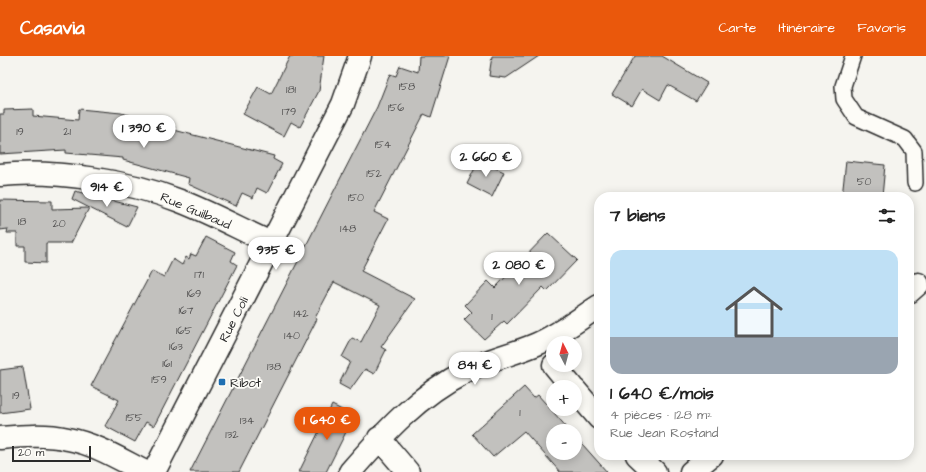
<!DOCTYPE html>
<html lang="fr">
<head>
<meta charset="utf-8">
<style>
  :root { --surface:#fff; --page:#f6f6f6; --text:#222; --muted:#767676; --accent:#ea580c }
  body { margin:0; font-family:"Architects Daughter",sans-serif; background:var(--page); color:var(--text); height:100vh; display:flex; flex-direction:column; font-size:15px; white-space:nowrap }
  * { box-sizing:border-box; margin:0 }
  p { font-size:13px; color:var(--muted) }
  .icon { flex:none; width:22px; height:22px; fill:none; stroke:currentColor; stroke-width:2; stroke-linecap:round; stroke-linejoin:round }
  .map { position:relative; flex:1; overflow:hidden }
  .details { position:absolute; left:594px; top:136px; width:320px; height:268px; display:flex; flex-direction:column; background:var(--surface); border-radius:16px; box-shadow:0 2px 10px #0003 }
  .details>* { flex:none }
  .needle { width:26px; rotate:354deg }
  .controls { position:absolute; left:546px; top:280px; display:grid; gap:8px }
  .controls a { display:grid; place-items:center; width:36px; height:36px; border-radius:50%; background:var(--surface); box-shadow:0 2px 10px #0003; font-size:20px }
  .scale { position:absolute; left:12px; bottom:10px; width:79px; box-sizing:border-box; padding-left:4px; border:2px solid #2b2b2b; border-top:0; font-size:11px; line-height:14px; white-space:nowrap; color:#2b2b2b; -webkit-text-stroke:3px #fdfcf7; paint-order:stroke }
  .price { position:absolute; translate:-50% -34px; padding:0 9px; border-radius:14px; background:#fff; color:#222; font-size:13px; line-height:26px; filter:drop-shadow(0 1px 2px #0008) }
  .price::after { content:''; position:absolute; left:50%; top:24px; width:12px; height:9px; margin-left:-6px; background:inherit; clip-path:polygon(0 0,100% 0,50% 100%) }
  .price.selected { background:var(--accent); color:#fff }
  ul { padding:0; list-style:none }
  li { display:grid; align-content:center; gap:8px; height:212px; padding:0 16px }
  li span { display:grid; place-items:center; height:124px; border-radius:12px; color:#555 }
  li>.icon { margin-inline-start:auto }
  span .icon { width:72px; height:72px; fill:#fffc; stroke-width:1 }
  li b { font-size:17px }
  h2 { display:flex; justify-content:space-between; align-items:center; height:48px; padding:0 16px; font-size:17px }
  header { display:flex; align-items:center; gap:24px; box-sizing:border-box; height:56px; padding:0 20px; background:var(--accent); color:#fff }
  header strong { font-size:19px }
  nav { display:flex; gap:22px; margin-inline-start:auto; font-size:14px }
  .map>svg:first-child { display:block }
</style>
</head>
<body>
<header>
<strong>Casavia</strong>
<nav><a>Carte</a><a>Itinéraire</a><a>Favoris</a></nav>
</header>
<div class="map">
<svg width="926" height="416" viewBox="0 0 926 416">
  <rect width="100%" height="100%" fill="#f5f4ef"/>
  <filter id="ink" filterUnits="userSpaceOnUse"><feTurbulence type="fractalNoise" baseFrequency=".025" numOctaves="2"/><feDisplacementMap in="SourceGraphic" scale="8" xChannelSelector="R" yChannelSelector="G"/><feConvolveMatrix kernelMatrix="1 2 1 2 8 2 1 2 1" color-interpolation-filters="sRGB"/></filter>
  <g filter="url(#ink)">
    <path fill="#c2c1be" stroke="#2b2b2b" d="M 290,0 L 324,0 L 319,35 L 300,71 L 291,66 L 284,80 L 243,58 L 258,31 L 271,38 Z
      M 419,0 L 450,0 L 431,61 L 424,58 L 374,156 L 388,163 L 361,215 L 415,243 L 381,291 L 386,294 L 374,318 L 365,313 L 350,334 L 339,328 L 350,306 L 342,301 L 352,282 L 361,286 L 380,249 L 334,226 L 315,262 L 317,263 L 239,416 L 190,416 L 377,51 L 390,18 L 396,20 L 400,10 L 418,16 Z
      M 492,0 L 539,0 L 506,22 L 489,20 Z
      M 635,0 L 662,0 L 707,27 L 696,45 L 668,29 L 660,44 L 642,33 L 632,50 L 612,38 Z
      M 33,53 L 33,60 L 78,64 L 79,53 L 121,57 L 175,71 L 174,74 L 274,100 L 273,103 L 282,108 L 267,137 L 257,132 L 253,142 L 242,137 L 236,150 L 188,128 L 189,122 L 123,104 L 123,102 L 66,97 L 66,94 L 0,98 L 0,58 L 4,58 L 4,54 Z
      M 479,104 L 504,116 L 492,141 L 467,128 Z
      M 846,105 L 885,109 L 882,141 L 842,141 Z
      M 75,135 L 137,151 L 127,171 L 72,143 Z
      M 0,144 L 52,145 L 52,153 L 89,152 L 71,187 L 46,187 L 46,207 L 25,206 L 25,190 L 17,190 L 17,177 L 7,177 L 8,173 L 0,174 Z
      M 548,177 L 577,204 L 547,235 L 543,231 L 507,268 L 504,265 L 484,283 L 464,264 L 472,256 L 465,249 L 488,225 L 495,232 Z
      M 206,181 L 235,196 L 231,205 L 237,209 L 154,370 L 146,366 L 135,386 L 105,370 L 119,344 L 91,330 L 152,215 L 164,221 L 173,203 L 182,209 L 186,201 L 189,203 L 191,198 L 196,200 Z
      M 23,311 L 30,353 L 0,357 L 0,314 Z
      M 524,331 L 534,342 L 538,339 L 570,375 L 553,375 L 553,397 L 575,397 L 575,380 L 607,416 L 560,416 L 524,375 L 493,401 L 472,378 Z
      M 332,349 L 354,360 L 326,416 L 299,416 Z"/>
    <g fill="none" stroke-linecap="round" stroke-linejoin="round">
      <defs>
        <path id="service" d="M 853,0 L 843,30 L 844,43 L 856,61 L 905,83 L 914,95 L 915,127"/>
        <path id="minor" d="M 0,119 C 54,113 129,125 180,145 C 211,157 240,173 271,187
          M 909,236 L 918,228
          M 554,309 L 572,331
          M 575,334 L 599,362
          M 0,382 C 23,380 46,378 68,383 C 96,388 121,404 145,416
          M 379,382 L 408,416
          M 637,399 L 655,416
          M 350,416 C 384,377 418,339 466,315 C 489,303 514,298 537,288 C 560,278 579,263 599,250
          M 691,416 L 712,399"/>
        <path id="tertiary" d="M 154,416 L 343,48 L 360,0"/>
      </defs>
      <use href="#service" stroke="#2b2b2b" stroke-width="18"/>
      <use href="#minor" stroke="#2b2b2b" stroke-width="25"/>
      <use href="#tertiary" stroke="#2b2b2b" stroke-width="25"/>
      <use href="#service" stroke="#fdfcf7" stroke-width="15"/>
      <use href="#minor" stroke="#fdfcf7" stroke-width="22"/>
      <use href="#tertiary" stroke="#fdfcf7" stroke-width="22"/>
    </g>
  </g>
  <rect fill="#1f6fb2" stroke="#fdfcf7" stroke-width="1.5" x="218" y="322" width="8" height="8" rx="2"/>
  <g text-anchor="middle" stroke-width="3.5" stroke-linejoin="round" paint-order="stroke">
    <g font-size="11" fill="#515050">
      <text x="407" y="34">158</text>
      <text x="291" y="37">181</text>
      <text x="396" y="55">156</text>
      <text x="289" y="59">179</text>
      <text x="20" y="79">19</text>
      <text x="67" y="79">21</text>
      <text x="383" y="92">154</text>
      <text x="374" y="121">152</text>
      <text x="864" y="129">50</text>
      <text x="356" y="145">150</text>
      <text x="22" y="169">18</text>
      <text x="59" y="171">20</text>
      <text x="348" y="176">148</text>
      <text x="199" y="222">171</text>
      <text x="194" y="241">169</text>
      <text x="186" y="258">167</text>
      <text x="301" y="261">142</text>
      <text x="492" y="264">1</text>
      <text x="184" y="278">165</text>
      <text x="292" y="283">140</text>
      <text x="176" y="294">163</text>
      <text x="167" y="311">161</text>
      <text x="274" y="314">138</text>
      <text x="159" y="327">159</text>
      <text x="16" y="343">19</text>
      <text x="520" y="360">1</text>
      <text x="134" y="365">155</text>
      <text x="247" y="368">134</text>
      <text x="232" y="382">132</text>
    </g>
    <g font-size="13" fill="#2b2b2b" stroke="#fdfcf7">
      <text transform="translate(196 154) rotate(23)" y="5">Rue Guilbaud</text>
      <text transform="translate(233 263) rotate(-63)" y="5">Rue Coli</text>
    </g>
    <g font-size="13" fill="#2b2b2b" stroke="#fdfcf7" text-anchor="start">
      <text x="230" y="331">Ribot</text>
    </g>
  </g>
</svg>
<div class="controls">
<a><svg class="needle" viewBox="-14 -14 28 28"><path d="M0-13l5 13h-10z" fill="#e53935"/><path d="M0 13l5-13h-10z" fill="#767676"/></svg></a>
<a>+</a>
<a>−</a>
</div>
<div class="scale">20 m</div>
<b class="price" style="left:144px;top:93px">1 390 €</b>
<b class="price" style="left:486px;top:122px">2 660 €</b>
<b class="price" style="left:107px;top:152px">914 €</b>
<b class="price" style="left:276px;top:215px">935 €</b>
<b class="price" style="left:519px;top:230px">2 080 €</b>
<b class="price" style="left:475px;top:330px">841 €</b>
<b class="price selected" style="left:327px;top:385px">1 640 €</b>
<section class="details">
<h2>7 biens<svg class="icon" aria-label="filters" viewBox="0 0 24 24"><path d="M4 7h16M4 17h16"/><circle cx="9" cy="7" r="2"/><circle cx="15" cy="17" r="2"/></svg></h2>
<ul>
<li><span style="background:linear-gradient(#bfe0f5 70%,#9aa5b1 0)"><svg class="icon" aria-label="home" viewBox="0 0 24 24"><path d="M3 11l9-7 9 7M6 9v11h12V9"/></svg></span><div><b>1 640 €/mois</b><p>4 pièces · 128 m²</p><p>Rue Jean Rostand</p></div></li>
</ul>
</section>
</div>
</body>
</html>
